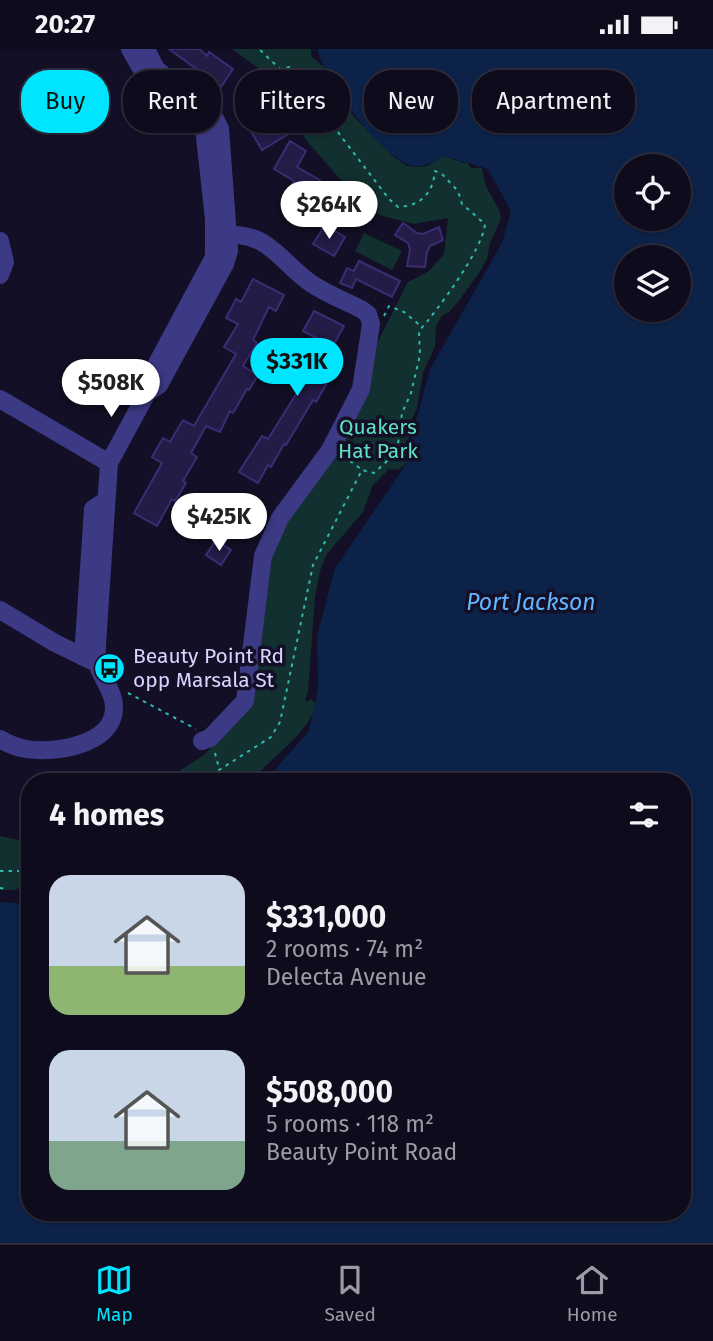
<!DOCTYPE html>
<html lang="en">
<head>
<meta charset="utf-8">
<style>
  :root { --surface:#0e0b1c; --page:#171425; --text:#f1f3f6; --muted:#9b9ba3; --line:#2e2b3b; --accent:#00e5ff }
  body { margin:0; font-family:"Fira Sans",sans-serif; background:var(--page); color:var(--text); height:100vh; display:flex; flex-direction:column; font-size:26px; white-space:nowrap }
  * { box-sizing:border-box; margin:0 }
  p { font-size:23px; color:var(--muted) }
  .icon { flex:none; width:38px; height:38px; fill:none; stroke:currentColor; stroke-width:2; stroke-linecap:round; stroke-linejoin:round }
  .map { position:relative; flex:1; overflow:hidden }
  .side { position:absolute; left:21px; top:724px; width:670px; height:448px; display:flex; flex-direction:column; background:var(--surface); border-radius:28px; box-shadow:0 2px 5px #0004,0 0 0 2px var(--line) }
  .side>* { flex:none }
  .guide { position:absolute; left:21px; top:21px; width:672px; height:63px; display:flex; gap:14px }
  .tools { position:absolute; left:614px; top:105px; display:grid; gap:14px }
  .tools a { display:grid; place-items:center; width:77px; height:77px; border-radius:50%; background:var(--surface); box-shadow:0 2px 5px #0004,0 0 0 2px var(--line); font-size:35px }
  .price { position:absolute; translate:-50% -60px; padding:0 16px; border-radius:24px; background:#fff; color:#222; font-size:23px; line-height:46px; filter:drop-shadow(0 2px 4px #0008) }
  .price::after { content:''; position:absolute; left:50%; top:42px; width:21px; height:16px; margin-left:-10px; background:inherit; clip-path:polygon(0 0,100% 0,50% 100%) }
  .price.on { background:var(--accent); color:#111 }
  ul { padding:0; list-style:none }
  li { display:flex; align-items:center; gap:21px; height:175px; padding:0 28px }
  li span { display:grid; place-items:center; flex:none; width:196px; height:140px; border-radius:21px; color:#555 }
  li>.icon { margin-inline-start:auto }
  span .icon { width:84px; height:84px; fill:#fffc; stroke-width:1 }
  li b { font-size:30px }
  h2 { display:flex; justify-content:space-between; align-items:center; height:84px; padding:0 28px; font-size:30px }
  .tag { padding:0 24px; border-radius:28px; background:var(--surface); box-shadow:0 2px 5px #0004,0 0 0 2px var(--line); font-size:24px; line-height:63px }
  .tag.on { background:var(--accent); color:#111 }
  .status { display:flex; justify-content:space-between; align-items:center; height:49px; padding:0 35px; background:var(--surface); direction:ltr }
  .status svg { height:19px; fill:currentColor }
  .tab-bar { display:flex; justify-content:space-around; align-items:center; height:98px; border-top:2px solid var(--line); background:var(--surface); font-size:19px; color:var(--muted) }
  .tab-bar a { display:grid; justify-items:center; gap:4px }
  .tab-bar .on { color:var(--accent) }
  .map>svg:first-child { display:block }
</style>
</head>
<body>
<div class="status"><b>20:27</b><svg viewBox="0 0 49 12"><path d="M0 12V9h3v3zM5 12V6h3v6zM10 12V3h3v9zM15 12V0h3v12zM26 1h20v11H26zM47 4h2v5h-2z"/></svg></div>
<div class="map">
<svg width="713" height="1194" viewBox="0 0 713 1194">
  <rect width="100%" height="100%" fill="#130f26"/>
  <path fill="#12302f" d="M 232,0 L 311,0 L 311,7 L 324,18 L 354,68 L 394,108 L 407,117 L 419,118 L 427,117 L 444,107 L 464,114 L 467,113 L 471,119 L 482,119 L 485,135 L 500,163 L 501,170 L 490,194 L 487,210 L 479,224 L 458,253 L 449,263 L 442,267 L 436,277 L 435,297 L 423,324 L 417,360 L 407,379 L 410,396 L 408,411 L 399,421 L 389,420 L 373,436 L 363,463 L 327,505 L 320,522 L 315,548 L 308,642 L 305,651 L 307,653 L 311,650 L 316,654 C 311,684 269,708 252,733 L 162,733 L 204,706 L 253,656 L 272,506 L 286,474 L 408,233 L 429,222 L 444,205 L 448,169 L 414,175 L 379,166 L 353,145 L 306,91 L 258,19 Z
    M 364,184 L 402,202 L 392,221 L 355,202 Z
    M 0,787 L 24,792 L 30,790 L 30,835 L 14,841 L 0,841 Z"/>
  <path fill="#0c2248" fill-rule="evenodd" d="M 317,0 L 713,0 L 713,1194 L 0,1194 L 0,853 L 30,855 L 30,1164 L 682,1164 L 682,733 L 264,733 L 309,682 L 318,640 L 317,587 L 335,519 L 403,420 L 430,320 L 502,194 L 511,162 L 488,120 L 444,107 C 435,112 423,119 413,117 C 381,109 325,31 317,0 ZM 626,117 L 679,117 L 679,170 L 626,170 ZM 626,208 L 679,208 L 679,261 L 626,261 Z"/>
  <path fill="#241b47" stroke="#3b2d73" stroke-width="2" d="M 169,0 L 199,0 L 207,7 L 209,3 L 233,20 L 221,38 Z
    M 246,35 L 260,42 L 251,59 L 238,52 Z
    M 279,67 L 290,84 L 262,101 L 252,84 Z
    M 290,92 L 306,102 L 297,118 L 320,131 L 312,144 L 335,156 L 326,175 L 305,164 L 308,158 L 286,146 L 294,132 L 274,120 Z
    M 403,174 L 417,184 L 423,185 L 439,178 L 443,191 L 430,197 L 427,203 L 425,218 L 407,217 L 410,201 L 408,194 L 395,186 Z
    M 325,176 L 345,188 L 334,207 L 313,195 Z
    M 359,212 L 400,232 L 392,248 L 356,230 L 352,239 L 340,234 L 347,219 L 354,222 Z
    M 253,230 L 284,246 L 276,262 L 269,258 L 253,291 L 257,294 L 243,317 L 258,326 L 249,341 L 247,340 L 233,364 L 230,362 L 220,383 L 206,377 L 191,404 L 197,408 L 183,432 L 186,434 L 175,452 L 172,450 L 157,477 L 134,464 L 162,414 L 152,408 L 163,389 L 170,393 L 183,371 L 194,377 L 236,305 L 224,298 L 238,275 L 226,269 L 236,250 L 241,253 Z
    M 314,262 L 344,277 L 329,304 L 334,307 L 320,330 L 327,334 L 316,353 L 313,351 L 286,396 L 284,395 L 271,418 L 268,416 L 258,434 L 239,423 L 262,387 L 268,390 L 313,318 L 307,314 L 320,291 L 303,282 Z
    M 229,460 L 241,468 L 230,485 L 218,477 Z
    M 216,491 L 231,501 L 221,516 L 206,506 Z"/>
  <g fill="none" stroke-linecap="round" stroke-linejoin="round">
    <path stroke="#2fb8b0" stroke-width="2" stroke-dasharray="3.5 5" stroke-linecap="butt" d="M 384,267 L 389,257 L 404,263 L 422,278
      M 398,404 L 403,411
      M 343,407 L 361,420
      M 128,644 L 196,680
      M 215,704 L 219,719
      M 206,733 L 219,721 L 271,688 L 280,673 L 313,516 L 362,421 L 374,424 L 397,403 L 402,364 L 411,344 L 420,306 L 419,282 C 437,262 483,200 485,175 L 462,155 L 458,142 L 442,125 L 435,122 C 433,144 421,157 398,158 L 389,150 L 340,86 L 297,22 L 290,18 L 280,20 L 259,0
      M 0,822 L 30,822
      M 0,839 L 6,840"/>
    <path stroke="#3d3a85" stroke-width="18" d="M 146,0 L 156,20 L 214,68 L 220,80 L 229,202 L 225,215 L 159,336 L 151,341
      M 0,192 L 5,213 L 0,226
      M 0,350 L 109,414
      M 0,561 L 55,594 L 92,612
      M 83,608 L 93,460 L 105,452
      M 0,690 C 8,695 16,698 26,700 C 53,705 115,696 114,658 C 114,641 100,628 97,613 C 96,607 97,601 97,596 L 109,414 L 147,344 L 147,333 L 214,208 L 214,170 L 204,79 L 201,73 L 146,28 L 130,0
      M 202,692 L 210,689 L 245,652 L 263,507 L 280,469 L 330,401 L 361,340 L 371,275 L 368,265 L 361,260 C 345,252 327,245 312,235 C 282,215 270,184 229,186"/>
  </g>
  <defs>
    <symbol id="bus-disc" viewBox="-11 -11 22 22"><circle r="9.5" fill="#00e5ff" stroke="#130f26"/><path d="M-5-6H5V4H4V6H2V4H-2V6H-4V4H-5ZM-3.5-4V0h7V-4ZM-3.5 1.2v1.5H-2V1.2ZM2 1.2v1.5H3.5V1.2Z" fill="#111"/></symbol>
  </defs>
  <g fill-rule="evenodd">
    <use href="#bus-disc" x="92" y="602" width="35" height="35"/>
  </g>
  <g text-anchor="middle" stroke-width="7" stroke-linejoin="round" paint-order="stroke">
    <g font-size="21" fill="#5fe0c0" stroke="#130f26">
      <text x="378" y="385">Quakers<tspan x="378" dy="24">Hat Park</tspan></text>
    </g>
    <g font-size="21" fill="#d9d4ff" stroke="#130f26" text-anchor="start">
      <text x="133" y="614">Beauty Point Rd<tspan x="133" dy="24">opp Marsala St</tspan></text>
    </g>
    <g font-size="23" font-style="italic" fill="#62b6ff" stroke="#130f26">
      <text x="531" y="561">Port Jackson</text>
    </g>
  </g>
</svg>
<div class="tools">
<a><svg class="icon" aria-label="locate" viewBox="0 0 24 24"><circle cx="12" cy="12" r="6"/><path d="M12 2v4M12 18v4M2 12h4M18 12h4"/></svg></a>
<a><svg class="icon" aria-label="layers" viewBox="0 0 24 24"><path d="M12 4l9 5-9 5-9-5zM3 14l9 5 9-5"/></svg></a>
</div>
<b class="price" style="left:329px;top:192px">$264K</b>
<b class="price on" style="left:297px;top:349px">$331K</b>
<b class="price" style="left:111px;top:370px">$508K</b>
<b class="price" style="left:219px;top:504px">$425K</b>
<div class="guide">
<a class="tag on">Buy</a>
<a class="tag">Rent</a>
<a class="tag">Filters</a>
<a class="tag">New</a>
<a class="tag">Apartment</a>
</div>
<section class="side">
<h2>4 homes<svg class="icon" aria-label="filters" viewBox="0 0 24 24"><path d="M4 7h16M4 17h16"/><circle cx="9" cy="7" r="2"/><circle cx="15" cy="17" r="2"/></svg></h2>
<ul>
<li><span style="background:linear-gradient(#c9d6e8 65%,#8fb573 0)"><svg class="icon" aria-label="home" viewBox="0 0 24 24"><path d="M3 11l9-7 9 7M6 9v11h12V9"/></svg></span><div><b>$331,000</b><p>2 rooms · 74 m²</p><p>Delecta Avenue</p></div></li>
<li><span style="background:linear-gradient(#c9d6e8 65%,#7fa58c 0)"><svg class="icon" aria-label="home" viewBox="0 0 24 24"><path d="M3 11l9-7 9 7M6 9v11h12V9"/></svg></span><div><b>$508,000</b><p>5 rooms · 118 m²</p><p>Beauty Point Road</p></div></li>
</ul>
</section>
</div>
<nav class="tab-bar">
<a class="on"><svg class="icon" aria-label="map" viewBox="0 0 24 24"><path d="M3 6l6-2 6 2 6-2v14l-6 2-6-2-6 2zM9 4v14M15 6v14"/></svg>Map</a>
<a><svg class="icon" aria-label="saved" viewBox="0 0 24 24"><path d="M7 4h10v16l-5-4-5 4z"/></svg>Saved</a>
<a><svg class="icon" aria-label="home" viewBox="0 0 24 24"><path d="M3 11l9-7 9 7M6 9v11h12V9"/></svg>Home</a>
</nav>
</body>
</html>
